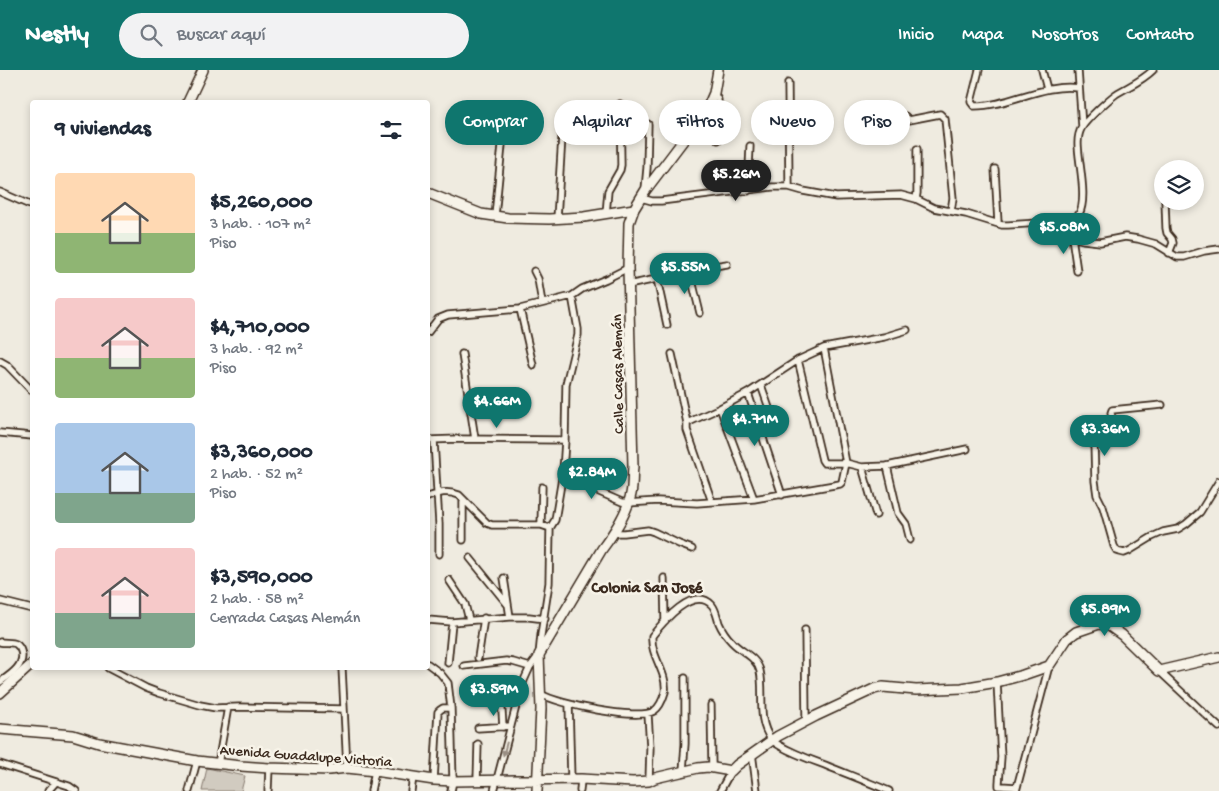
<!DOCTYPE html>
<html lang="es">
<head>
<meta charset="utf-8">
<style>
  :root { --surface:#fff; --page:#f2f2f3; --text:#1f2937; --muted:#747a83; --accent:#0f766e }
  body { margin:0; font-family:"Gochi Hand",sans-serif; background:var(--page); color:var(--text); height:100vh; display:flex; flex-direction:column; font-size:19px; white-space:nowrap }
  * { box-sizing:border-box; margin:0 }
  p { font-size:16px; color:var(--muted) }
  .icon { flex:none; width:28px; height:28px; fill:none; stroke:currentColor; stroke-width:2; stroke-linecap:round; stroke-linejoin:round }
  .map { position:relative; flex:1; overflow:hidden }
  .sheet { position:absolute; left:30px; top:30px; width:400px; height:570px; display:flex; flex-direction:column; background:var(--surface); border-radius:5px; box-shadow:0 2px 8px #0003 }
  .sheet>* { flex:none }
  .guide { position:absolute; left:445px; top:30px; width:475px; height:45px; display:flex; gap:10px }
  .tools { position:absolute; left:1154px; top:90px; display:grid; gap:10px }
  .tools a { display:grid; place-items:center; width:50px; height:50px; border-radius:50%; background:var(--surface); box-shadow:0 2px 8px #0003; font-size:25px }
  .price { position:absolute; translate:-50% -42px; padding:0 11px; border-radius:18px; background:var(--accent); color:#fff; font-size:16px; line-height:32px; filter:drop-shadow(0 1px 2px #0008) }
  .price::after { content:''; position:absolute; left:50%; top:30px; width:15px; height:11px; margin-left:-8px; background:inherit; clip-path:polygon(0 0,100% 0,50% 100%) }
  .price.active { background:#222; color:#fff }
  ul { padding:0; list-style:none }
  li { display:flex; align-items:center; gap:15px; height:125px; padding:0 25px }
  li span { display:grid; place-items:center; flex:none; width:140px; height:100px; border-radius:5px; color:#555 }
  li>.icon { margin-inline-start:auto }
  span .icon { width:60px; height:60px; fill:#fffc; stroke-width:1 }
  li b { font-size:21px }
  h2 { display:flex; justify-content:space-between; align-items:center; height:60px; padding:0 25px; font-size:21px }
  .pill { padding:0 18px; border-radius:22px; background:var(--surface); box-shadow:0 2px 8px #0003; font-size:18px; line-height:45px }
  .pill.active { background:var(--accent); color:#fff }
  header { display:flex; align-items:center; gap:30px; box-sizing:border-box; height:70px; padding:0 25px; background:var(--accent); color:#fff }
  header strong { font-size:24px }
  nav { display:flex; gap:28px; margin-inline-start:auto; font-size:18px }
  .search { width:350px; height:45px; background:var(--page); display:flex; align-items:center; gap:12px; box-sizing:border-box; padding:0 18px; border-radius:28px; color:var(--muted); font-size:19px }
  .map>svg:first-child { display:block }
</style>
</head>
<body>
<header>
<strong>Nestly</strong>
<div class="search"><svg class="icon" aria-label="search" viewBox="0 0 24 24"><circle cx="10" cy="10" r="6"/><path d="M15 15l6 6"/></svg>Buscar aquí</div>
<nav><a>Inicio</a><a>Mapa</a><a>Nosotros</a><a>Contacto</a></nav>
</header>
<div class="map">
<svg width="1219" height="721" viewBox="0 0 1219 721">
  <rect width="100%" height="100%" fill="#efebe0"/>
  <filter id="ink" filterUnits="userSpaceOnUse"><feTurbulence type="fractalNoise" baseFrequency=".02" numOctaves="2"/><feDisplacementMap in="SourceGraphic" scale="10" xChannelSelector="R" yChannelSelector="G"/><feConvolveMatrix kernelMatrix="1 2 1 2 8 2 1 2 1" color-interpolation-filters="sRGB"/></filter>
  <g filter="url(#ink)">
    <path fill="#d1cbc0" stroke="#867a6f" d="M 207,698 L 245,706 L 241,721 L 202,721 Z"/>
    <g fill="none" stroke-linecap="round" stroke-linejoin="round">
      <defs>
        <path id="street" d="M 979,0 L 971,32 L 974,36 C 1010,36 1042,13 1079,18
          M 1042,0 L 1047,19
          M 1078,0 L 1082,57
          M 788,13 L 789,117
          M 714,23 L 718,30 L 718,70
          M 905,46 L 909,50 L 940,44 L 945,49 L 953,128 L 951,141
          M 995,99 L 998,153
          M 645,119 L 647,98 L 648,54
          M 748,121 L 750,76
          M 0,122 L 32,136
          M 641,128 L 652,131 L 661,131 L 772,117 L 789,117 L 803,121 L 836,127 L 901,125 L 916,129 L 934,138 L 966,144 L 1002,155 L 1008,155 L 1070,151 C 1074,149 1077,148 1079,144 C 1088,128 1078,91 1078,73 C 1078,68 1079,62 1082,57 C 1087,49 1108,30 1116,24 C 1129,16 1142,11 1153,0
          M 916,129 L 917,123 L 917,79
          M 1165,131 L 1166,158 L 1167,163 L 1172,169 L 1173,173 L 1169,183
          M 606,144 L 608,121 L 620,100 L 621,95 L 620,34
          M 495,146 L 505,45
          M 557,149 L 563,50
          M 1054,152 L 1072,167 L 1083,170 L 1100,172 L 1125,167 L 1138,169 L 1156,174 L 1177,187 L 1184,187 L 1204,181 L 1219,179
          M 1072,167 L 1077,201
          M 534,201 L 538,209 L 542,233
          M 690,202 L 700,243
          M 657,209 L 667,255
          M 628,215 L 690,202 L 702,198 L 727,194
          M 520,239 L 533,295
          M 428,262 L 438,249 L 448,245 L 520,239 L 572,226 L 582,219 L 606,209 L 628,198
          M 462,284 L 475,369
          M 672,284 L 687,353
          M 798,290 L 822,390 L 824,393 L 846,393 L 824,278
          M 0,291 L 7,295 L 32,321
          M 761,315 L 776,358
          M 748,323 L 782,425
          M 1162,335 L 1112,340 L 1111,343 L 1115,363 C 1110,370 1100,367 1094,373 L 1095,411 L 1097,425 L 1103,437 L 1114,476 L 1117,481 L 1120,482 L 1124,483 L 1129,481 L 1152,467 L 1163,462 L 1178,459 L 1186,454 L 1200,442 L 1219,411
          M 720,338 L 754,429
          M 0,363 L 32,366
          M 428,370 L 459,369 L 565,370
          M 434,371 L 439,454 L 439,484
          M 887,396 L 898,443 L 906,454 L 910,470
          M 862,397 L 876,445
          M 563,402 L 575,406 L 590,418 L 622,432 L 628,433 L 658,431 L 697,433 L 754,429 L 840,414 L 842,412 L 846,393 L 862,397 L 887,396 L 967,379
          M 428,427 C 439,423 447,420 459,425 L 487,453 L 492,455 L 541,455 L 550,458
          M 463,429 L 463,470
          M 712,432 L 687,360 L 687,353 L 720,338 L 748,323 L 798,290 L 824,278 L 884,267 L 907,260
          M 541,455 L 542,417
          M 614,463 L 624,463 L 648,460 L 654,462 L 679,474 L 692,479
          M 470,488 L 508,535
          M 504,508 L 510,547
          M 664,508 L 665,551
          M 449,510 L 465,534 L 469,550
          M 0,531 L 32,539
          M 428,550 L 452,552 L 510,547 L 529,547 L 545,549
          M 805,560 L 806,651
          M 0,572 C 5,573 12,572 16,574 C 19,576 20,578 21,581 C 26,595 10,605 0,612
          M 478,588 L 484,548
          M 448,593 L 452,552
          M 428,594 L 440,603 L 448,613 L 451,638 L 453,711 L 451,721
          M 464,596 L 506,591 L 513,592 L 530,597
          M 108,598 L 146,618 L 159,623 L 200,635 L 216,638 L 239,637 L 344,639
          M 342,598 L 347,698
          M 1159,601 L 1219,657
          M 997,612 L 1001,687 L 999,713 L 999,716 L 1001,716 L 1017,717
          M 541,624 C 557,634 638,651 654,641 C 660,637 663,629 665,622 C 668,603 650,586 652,566 C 663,552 693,515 712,535 C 716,540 717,547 719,553 C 722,560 727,567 732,572 C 741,582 757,587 760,601 C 765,623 756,649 771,669 C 777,677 814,691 825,695 C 847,704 868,712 889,721
          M 501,626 L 503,657
          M 569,634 L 571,709
          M 711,635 L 712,698
          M 648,644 L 650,678 L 649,711
          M 478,658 L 511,656
          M 752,683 L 757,721
          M 0,694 L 69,716 L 76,721
          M 218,694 L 228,637
          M 683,701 L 685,674 L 685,608
          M 434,710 L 438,642 L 440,640 L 443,638 L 451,638
          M 477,711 L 478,674
          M 48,721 L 56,712
          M 189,721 L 197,691
          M 268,721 L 269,698
          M 371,721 L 375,701
          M 411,721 L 413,707
          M 494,721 L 521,617 L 530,597 L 539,585 L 541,565 L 549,513 L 550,458 L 555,450 L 563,402 L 565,370 L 566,314 L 578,265 L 578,259 L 572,226
          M 580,721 L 581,709
          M 720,721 L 731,701
          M 1016,721 L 1049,596"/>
        <path id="secondary" d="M 428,123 L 481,144 L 508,148 L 549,149 L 584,147 L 634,139
          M 0,659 L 73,665 L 99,673 L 197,691 L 241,696 L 269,698 L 329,700 L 347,698 L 375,701 L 434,710 L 453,711 L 581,709 L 633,712 L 649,711 L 655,708 L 698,698 L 708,697 L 731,701 L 737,695 L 778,666 L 816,646 L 874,619 L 883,617 L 916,620 L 962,618 L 997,612 L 1023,605 L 1049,596 L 1067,569 L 1076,562 L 1099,554 L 1108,555 L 1122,565 L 1159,601 L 1219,587
          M 537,721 L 541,639 L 539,585 L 602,479 C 614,463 627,444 631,424 C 633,415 632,405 633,397 L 628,198 L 629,153 L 634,139 L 645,121 L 707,39 L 714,23 L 718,0"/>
        <path id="primary" d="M 188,32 L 203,0
          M 0,623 L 32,594"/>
      </defs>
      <use href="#street" stroke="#3b2a1e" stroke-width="9"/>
      <use href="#secondary" stroke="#3b2a1e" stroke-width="12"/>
      <use href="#primary" stroke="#3b2a1e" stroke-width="12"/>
      <use href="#street" stroke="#f7f3e8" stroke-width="5.5"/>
      <use href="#secondary" stroke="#f7f3e8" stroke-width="9"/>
      <use href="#primary" stroke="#f7f3e8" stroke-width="9"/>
    </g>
    <defs><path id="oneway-solid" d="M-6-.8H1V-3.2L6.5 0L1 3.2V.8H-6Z" transform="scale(1.25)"/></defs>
    <use fill="#998e83" href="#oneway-solid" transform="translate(505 679) rotate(105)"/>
  </g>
  <g text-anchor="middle" stroke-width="5" stroke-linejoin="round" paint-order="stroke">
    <g font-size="15" fill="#3b2a1e" stroke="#f7f3e8">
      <text transform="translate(617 304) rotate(-91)" y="5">Calle Casas Alemán</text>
      <text transform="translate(306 685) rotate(4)" y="5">Avenida Guadalupe Victoria</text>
    </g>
    <g font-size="16" font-weight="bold" fill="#3b2a1e" stroke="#f7f3e8">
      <text x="647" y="522">Colonia San José</text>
    </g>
  </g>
</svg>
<div class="tools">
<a><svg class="icon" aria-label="layers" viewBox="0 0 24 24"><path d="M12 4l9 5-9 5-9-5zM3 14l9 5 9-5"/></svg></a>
</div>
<b class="price active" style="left:736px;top:132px">$5.26M</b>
<b class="price" style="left:1064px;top:185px">$5.08M</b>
<b class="price" style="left:685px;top:225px">$5.55M</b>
<b class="price" style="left:497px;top:359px">$4.66M</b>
<b class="price" style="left:755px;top:377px">$4.71M</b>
<b class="price" style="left:1105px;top:387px">$3.36M</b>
<b class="price" style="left:592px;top:430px">$2.84M</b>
<b class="price" style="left:1105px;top:567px">$5.89M</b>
<b class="price" style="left:494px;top:647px">$3.59M</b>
<div class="guide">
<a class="pill active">Comprar</a>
<a class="pill">Alquilar</a>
<a class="pill">Filtros</a>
<a class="pill">Nuevo</a>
<a class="pill">Piso</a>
</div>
<section class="sheet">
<h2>9 viviendas<svg class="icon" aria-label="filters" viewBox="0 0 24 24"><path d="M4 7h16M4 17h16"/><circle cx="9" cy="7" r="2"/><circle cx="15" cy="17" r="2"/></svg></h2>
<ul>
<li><span style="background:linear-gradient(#ffd9b3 60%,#8fb573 0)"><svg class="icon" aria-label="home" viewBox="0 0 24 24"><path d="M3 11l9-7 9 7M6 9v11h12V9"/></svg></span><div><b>$5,260,000</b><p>3 hab. · 107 m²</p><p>Piso</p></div></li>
<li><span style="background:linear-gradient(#f6c9c9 60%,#8fb573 0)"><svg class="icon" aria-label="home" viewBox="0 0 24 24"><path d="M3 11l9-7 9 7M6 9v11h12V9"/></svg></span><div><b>$4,710,000</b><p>3 hab. · 92 m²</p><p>Piso</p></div></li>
<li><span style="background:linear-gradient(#a9c7e8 70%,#7fa58c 0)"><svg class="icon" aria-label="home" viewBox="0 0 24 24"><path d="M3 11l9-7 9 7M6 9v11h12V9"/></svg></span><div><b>$3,360,000</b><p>2 hab. · 52 m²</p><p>Piso</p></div></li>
<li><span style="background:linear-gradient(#f6c9c9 65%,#7fa58c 0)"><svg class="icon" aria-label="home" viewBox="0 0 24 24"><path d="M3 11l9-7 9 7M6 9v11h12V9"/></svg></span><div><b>$3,590,000</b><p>2 hab. · 58 m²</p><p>Cerrada Casas Alemán</p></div></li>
</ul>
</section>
</div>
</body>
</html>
